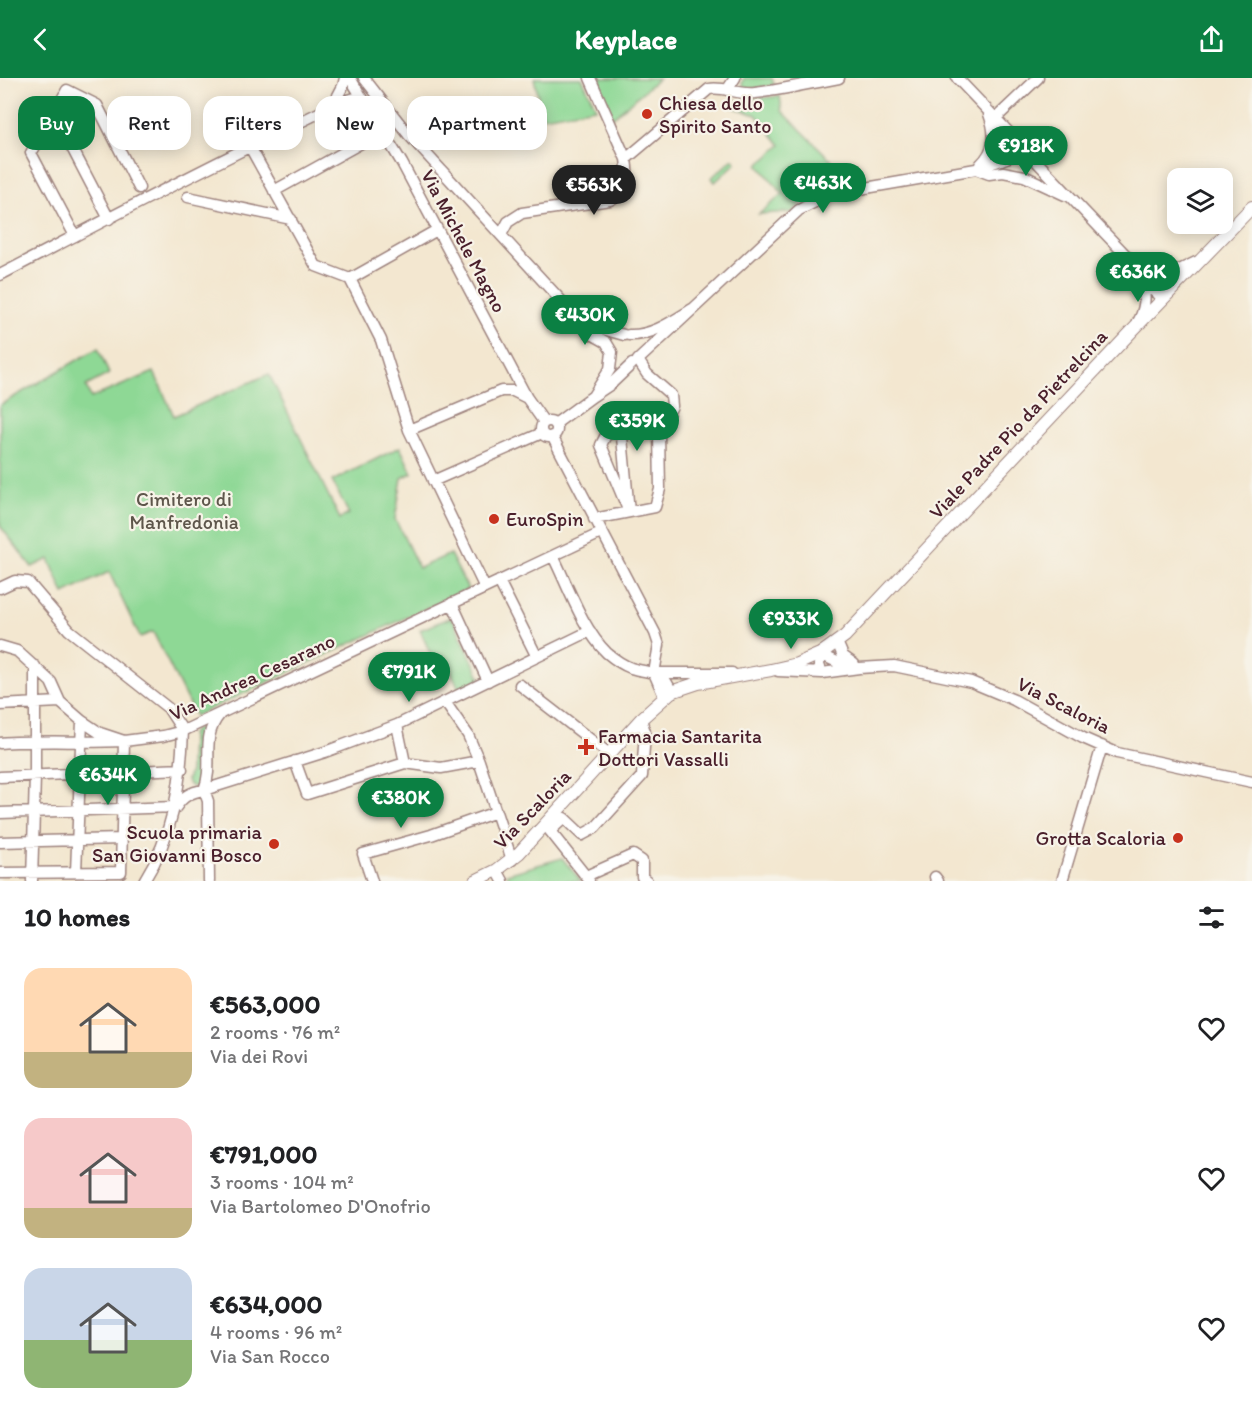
<!DOCTYPE html>
<html lang="en">
<head>
<meta charset="utf-8">
<style>
  :root { --surface:#fff; --page:#f6f6f6; --text:#202124; --muted:#757577; --accent:#0b8043 }
  body { margin:0; font-family:Itim,sans-serif; background:var(--page); color:var(--text); height:100vh; display:flex; flex-direction:column; font-size:22px; white-space:nowrap }
  * { box-sizing:border-box; margin:0 }
  p { font-size:20px; color:var(--muted) }
  .icon { flex:none; width:33px; height:33px; fill:none; stroke:currentColor; stroke-width:2; stroke-linecap:round; stroke-linejoin:round }
  .map { position:relative; height:803px; overflow:hidden }
  .panel { display:flex; flex-direction:column; background:var(--surface); flex:1 }
  .panel>* { flex:none }
  .hud { position:absolute; left:18px; top:18px; width:600px; height:54px; display:flex; gap:12px }
  .fabs { position:absolute; left:1167px; top:90px; display:grid; gap:12px }
  .fabs a { display:grid; place-items:center; width:66px; height:66px; border-radius:12px; background:var(--surface); box-shadow:0 3px 15px #0003; font-size:30px }
  .price { position:absolute; translate:-50% -51px; padding:0 14px; border-radius:21px; background:var(--accent); color:#fff; font-size:20px; line-height:39px; filter:drop-shadow(0 2px 3px #0008) }
  .price::after { content:''; position:absolute; left:50%; top:36px; width:18px; height:14px; margin-left:-9px; background:inherit; clip-path:polygon(0 0,100% 0,50% 100%) }
  .price.selected { background:#222; color:#fff }
  ul { padding:0; list-style:none }
  li { display:flex; align-items:center; gap:18px; height:150px; padding:0 24px }
  li span { display:grid; place-items:center; flex:none; width:168px; height:120px; border-radius:18px; color:#555 }
  li>.icon { margin-inline-start:auto }
  span .icon { width:72px; height:72px; fill:#fffc; stroke-width:1 }
  li b { font-size:26px }
  h2 { display:flex; justify-content:space-between; align-items:center; height:72px; padding:0 24px; font-size:26px }
  .tag { padding:0 21px; border-radius:18px; background:var(--surface); box-shadow:0 3px 15px #0003; font-size:21px; line-height:54px }
  .tag.selected { background:var(--accent); color:#fff }
  header { display:flex; justify-content:space-between; align-items:center; height:78px; padding:0 24px; background:var(--accent); color:#fff; font-size:27px; font-weight:800 }
  .map>svg:first-child { display:block }
</style>
</head>
<body>
<header><svg class="icon" aria-label="back" viewBox="0 0 24 24"><path d="M15 5l-7 7 7 7"/></svg>Keyplace<svg class="icon" aria-label="share" viewBox="0 0 24 24"><path d="M12 15V3M7 8l5-5 5 5M5 13v7h14v-7"/></svg></header>
<div class="map">
<svg width="1252" height="803" viewBox="0 0 1252 803">
  <rect width="100%" height="100%" fill="#f7f3e8"/>
  <filter id="ink" filterUnits="userSpaceOnUse"><feTurbulence type="fractalNoise" baseFrequency=".0167" numOctaves="2"/><feDisplacementMap in="SourceGraphic" scale="12" xChannelSelector="R" yChannelSelector="G"/><feConvolveMatrix kernelMatrix="1 2 1 2 8 2 1 2 1" color-interpolation-filters="sRGB"/></filter>
  <filter id="wash" filterUnits="userSpaceOnUse"><feTurbulence type="fractalNoise" baseFrequency=".008" numOctaves="4" result="noise"/><feDisplacementMap in="SourceGraphic" scale="24" xChannelSelector="R" yChannelSelector="G"/><feGaussianBlur stdDeviation="1.35" result="paint"/><feColorMatrix in="noise" values="0 0 0 0 0 0 0 0 0 0 0 0 0 0 0 0 0 1.4 0 .05"/><feComposite in="paint" operator="in"/></filter>
  <g filter="url(#wash)">
    <rect width="100%" height="100%" fill="#f3e7d0"/>
    <path fill="#8ed895" stroke="#6c7c60" stroke-width="1.5" d="M 534,0 L 582,0 L 596,30 L 543,39 Z
      M 593,0 L 659,0 L 612,40 Z
      M 744,0 L 772,0 L 774,7 L 752,11 L 744,10 L 742,6 Z
      M 780,18 L 782,33 L 839,90 L 792,134 L 759,136 L 783,116 L 758,87 L 781,67 L 756,37 L 730,28 L 732,23 Z
      M 733,81 L 736,85 L 715,104 L 711,100 Z
      M 98,270 L 109,296 L 86,308 L 91,320 L 154,294 L 174,338 L 269,296 L 340,441 L 349,436 L 332,403 L 400,369 L 412,395 L 402,400 L 395,441 L 419,490 L 450,476 L 468,511 L 195,638 L 153,554 L 140,559 L 109,494 L 64,516 L 49,481 L 32,489 L 0,448 L 0,327 Z
      M 452,539 L 481,601 L 459,611 L 446,582 L 434,584 L 420,552 Z
      M 200,650 L 205,656 L 204,698 L 201,707 L 193,709 L 189,707 L 187,702 L 190,693 L 191,657 L 193,653 Z
      M 562,780 L 581,803 L 509,803 L 507,796 Z"/>
  </g>
  <g filter="url(#ink)">
    <g fill="none" stroke-linecap="round" stroke-linejoin="round">
      <defs>
        <path id="minor" d="M 350,0 L 402,85 L 527,320 L 544,344
          M 364,0 L 408,56 L 566,228
          M 957,0 L 1141,193 C 1155,197 1164,204 1165,219 C 1152,215 1144,206 1141,193
          M 727,12 L 735,0
          M 332,29 L 343,8 L 345,0
          M 996,40 L 1038,0
          M 66,48 L 41,59 L 31,75 L 75,158
          M 250,69 L 316,188 L 350,201 L 437,152
          M 626,81 L 709,11 C 724,8 738,17 755,15 C 783,12 811,5 839,0
          M 980,87 C 996,72 996,55 989,36
          M 976,91 L 989,96 L 1003,94 L 1024,98 L 1065,117
          M 274,113 L 361,65
          M 188,119 L 291,141
          M 109,141 L 70,66 L 61,23 L 67,12 L 97,27 L 139,110
          M 501,157 L 508,144 L 522,135 L 610,122 C 628,113 629,100 626,81 L 590,0
          M 1153,196 L 1171,196 L 1196,184
          M 0,197 C 96,147 192,96 290,49 C 306,42 346,19 362,19
          M 350,201 L 381,262 L 409,352 L 485,510
          M 694,230 L 799,132 L 831,116 L 976,91 L 1012,78 L 1030,76
          M 1138,244 C 1146,230 1145,219 1144,204
          M 624,257 L 599,250 L 566,228 L 588,254 L 606,264 L 612,274 L 610,291 L 593,318 L 611,306 L 632,286
          M541 351a8 8 0 1 1 16 0a8 8 0 1 1-16 0Z
          M 555,346 L 593,318
          M 409,352 L 501,313 L 513,313 L 527,320
          M 615,354 L 622,359 L 629,434 L 601,367 L 606,357 Z
          M 552,358 L 655,555 L 659,567 L 654,595
          M 433,403 L 542,355
          M 594,441 L 655,429 L 660,411 L 659,355 L 672,328 L 671,317 L 647,296 L 638,282 L 694,230 C 674,242 653,258 629,257
          M 553,478 C 568,508 583,552 607,575 C 613,580 623,587 631,590 C 650,596 664,591 671,614
          M 499,503 L 537,579
          M 0,510 L 15,503 L 28,504 L 69,552 L 168,630 L 183,653
          M 452,525 L 488,603
          M 837,564 L 843,578 L 854,586
          M 0,568 L 17,573 L 51,604 L 60,624 L 82,643 L 100,655 L 124,663 L 163,658 L 183,653 L 601,455
          M 778,593 L 822,595 L 859,590 L 894,588 L 971,604 L 1014,622 L 1083,660 L 1117,675 L 1252,704
          M 654,595 L 664,618
          M 658,595 L 732,595
          M 822,595 L 819,587 L 820,576 L 837,584 L 853,588
          M 520,607 L 609,676
          M 445,624 L 468,657 L 479,683 L 512,782
          M 0,627 L 60,624
          M 397,647 L 405,685
          M 0,665 C 41,662 83,665 124,663 L 121,794 L 0,795
          M 295,683 L 307,716 L 405,685 L 441,690 L 479,683
          M 0,699 L 182,691
          M 204,712 L 208,723 L 209,803
          M 204,712 C 215,684 199,661 220,636
          M 176,729 C 183,718 191,714 204,712 L 325,674 L 397,647 L 590,553
          M 0,735 L 176,729
          M 546,748 L 589,802
          M 550,753 L 564,740 L 582,757 L 595,750 L 642,698 L 645,654 L 641,641
          M 0,764 L 122,761
          M 497,792 L 503,803
          M 76,794 L 82,643
          M 586,798 L 633,777 L 642,783 L 642,799 L 647,803
          M 935,799 L 938,803
          M 32,803 L 35,698 L 35,588
          M 144,803 C 173,757 181,707 183,653
          M 372,803 L 363,776 L 431,757 L 496,734
          M 1062,803 L 1102,668"/>
        <path id="major" d="M 475,803 L 497,792 L 519,775 L 641,641 L 671,614 L 698,605 L 771,592 L 797,586 L 820,576 L 845,558 L 1132,253 L 1252,129"/>
      </defs>
      <use href="#minor" stroke="#9e837e" stroke-width="13"/>
      <use href="#major" stroke="#9e837e" stroke-width="14"/>
      <use href="#minor" stroke="#fff" stroke-width="10"/>
      <use href="#major" stroke="#fff" stroke-width="12"/>
    </g>
  </g>
  <g fill="#c8321e" stroke="#f7f3e8" stroke-width="2">
    <circle cx="647" cy="36" r="6"/>
    <circle cx="494" cy="441" r="6"/>
    <path d="M583 660h6v6h6v6h-6v6h-6v-6h-6v-6h6z"/>
    <circle cx="1178" cy="760" r="6"/>
    <circle cx="274" cy="766" r="6"/>
  </g>
  <g text-anchor="middle" stroke-width="4.5" stroke-linejoin="round" paint-order="stroke">
    <g font-size="20" fill="#4a1f2b" stroke="#f7f3e8" text-anchor="start">
      <text x="659" y="32">Chiesa dello<tspan x="659" dy="23">Spirito Santo</tspan></text>
      <text x="506" y="448">EuroSpin</text>
      <text x="598" y="665">Farmacia Santarita<tspan x="598" dy="23">Dottori Vassalli</tspan></text>
      <text x="262" y="761" text-anchor="end">Scuola primaria<tspan x="262" dy="23">San Giovanni Bosco</tspan></text>
      <text x="1166" y="767" text-anchor="end">Grotta Scaloria</text>
    </g>
    <g font-size="20" fill="#4a1f2b" stroke="#f7f3e8">
      <text transform="translate(464 163) rotate(62)" y="7">Via Michele Magno</text>
      <text transform="translate(1018 346) rotate(-47)" y="7">Viale Padre Pio da Pietrelcina</text>
      <text transform="translate(252 599) rotate(-25)" y="7">Via Andrea Cesarano</text>
      <text transform="translate(1064 627) rotate(27)" y="7">Via Scaloria</text>
      <text transform="translate(532 731) rotate(-46)" y="7">Via Scaloria</text>
    </g>
    <g font-size="20" fill="#5e564b" stroke="#f7f3e8">
      <text x="184" y="428">Cimitero di<tspan x="184" dy="23">Manfredonia</tspan></text>
    </g>
  </g>
</svg>
<div class="fabs">
<a><svg class="icon" aria-label="layers" viewBox="0 0 24 24"><path d="M12 4l9 5-9 5-9-5zM3 14l9 5 9-5"/></svg></a>
</div>
<b class="price" style="left:1026px;top:99px">€918K</b>
<b class="price" style="left:823px;top:136px">€463K</b>
<b class="price selected" style="left:594px;top:138px">€563K</b>
<b class="price" style="left:1138px;top:225px">€636K</b>
<b class="price" style="left:585px;top:268px">€430K</b>
<b class="price" style="left:637px;top:374px">€359K</b>
<b class="price" style="left:791px;top:572px">€933K</b>
<b class="price" style="left:409px;top:625px">€791K</b>
<b class="price" style="left:108px;top:728px">€634K</b>
<b class="price" style="left:401px;top:751px">€380K</b>
<div class="hud">
<a class="tag selected">Buy</a>
<a class="tag">Rent</a>
<a class="tag">Filters</a>
<a class="tag">New</a>
<a class="tag">Apartment</a>
</div>
</div>
<section class="panel">
<h2>10 homes<svg class="icon" aria-label="filters" viewBox="0 0 24 24"><path d="M4 7h16M4 17h16"/><circle cx="9" cy="7" r="2"/><circle cx="15" cy="17" r="2"/></svg></h2>
<ul>
<li><span style="background:linear-gradient(#ffd9b3 70%,#c2b280 0)"><svg class="icon" aria-label="home" viewBox="0 0 24 24"><path d="M3 11l9-7 9 7M6 9v11h12V9"/></svg></span><div><b>€563,000</b><p>2 rooms · 76 m²</p><p>Via dei Rovi</p></div><svg class="icon" aria-label="heart" viewBox="0 0 24 24"><path d="M12 20l-8-8c-3-5 5-10 8-4 3-6 11-1 8 4z"/></svg></li>
<li><span style="background:linear-gradient(#f6c9c9 75%,#c2b280 0)"><svg class="icon" aria-label="home" viewBox="0 0 24 24"><path d="M3 11l9-7 9 7M6 9v11h12V9"/></svg></span><div><b>€791,000</b><p>3 rooms · 104 m²</p><p>Via Bartolomeo D'Onofrio</p></div><svg class="icon" aria-label="heart" viewBox="0 0 24 24"><path d="M12 20l-8-8c-3-5 5-10 8-4 3-6 11-1 8 4z"/></svg></li>
<li><span style="background:linear-gradient(#c9d6e8 60%,#8fb573 0)"><svg class="icon" aria-label="home" viewBox="0 0 24 24"><path d="M3 11l9-7 9 7M6 9v11h12V9"/></svg></span><div><b>€634,000</b><p>4 rooms · 96 m²</p><p>Via San Rocco</p></div><svg class="icon" aria-label="heart" viewBox="0 0 24 24"><path d="M12 20l-8-8c-3-5 5-10 8-4 3-6 11-1 8 4z"/></svg></li>
</ul>
</section>
</body>
</html>
